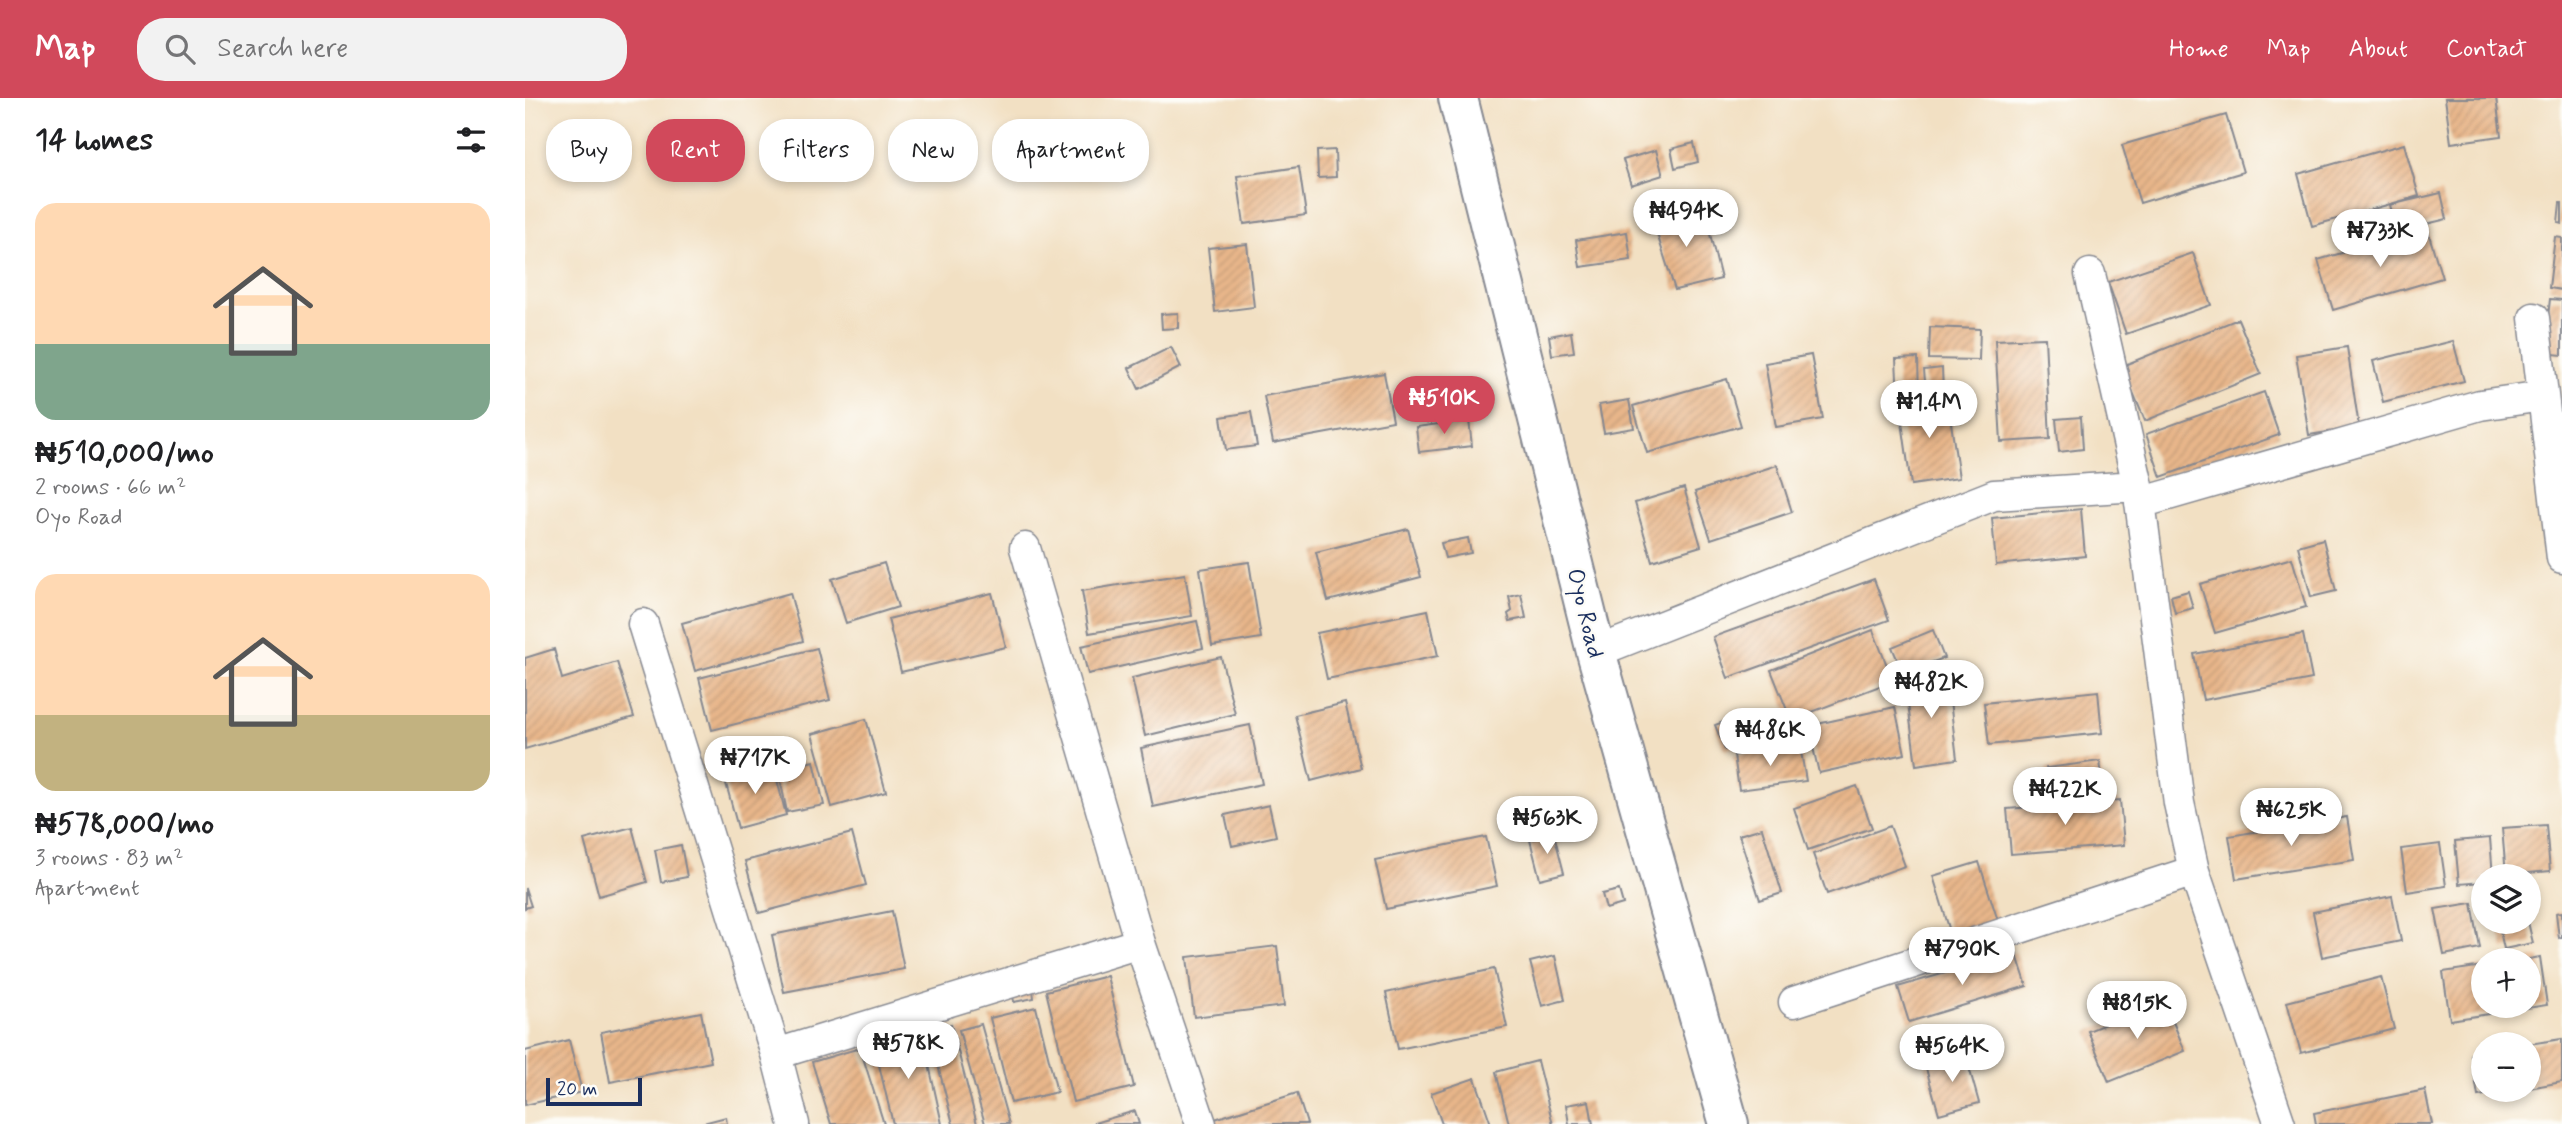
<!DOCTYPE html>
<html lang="en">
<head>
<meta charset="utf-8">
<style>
  :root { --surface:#fff; --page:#f2f2f2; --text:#202124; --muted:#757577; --accent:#d1495b }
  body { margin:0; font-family:Mynerve,sans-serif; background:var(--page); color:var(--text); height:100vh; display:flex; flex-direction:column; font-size:26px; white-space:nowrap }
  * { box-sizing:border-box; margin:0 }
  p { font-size:23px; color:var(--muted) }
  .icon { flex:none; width:38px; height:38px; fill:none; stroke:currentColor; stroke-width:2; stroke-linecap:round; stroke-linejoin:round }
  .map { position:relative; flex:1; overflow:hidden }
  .sheet { display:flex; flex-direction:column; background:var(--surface); width:525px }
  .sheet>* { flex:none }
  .top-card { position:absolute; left:21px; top:21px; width:665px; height:63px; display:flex; gap:14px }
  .tools { position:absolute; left:1946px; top:766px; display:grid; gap:14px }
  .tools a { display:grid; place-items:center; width:70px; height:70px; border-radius:50%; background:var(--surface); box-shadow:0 4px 10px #0003; font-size:35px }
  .scale { position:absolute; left:21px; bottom:18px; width:96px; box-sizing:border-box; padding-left:7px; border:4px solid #1b2f5e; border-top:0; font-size:19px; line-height:24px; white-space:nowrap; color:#1b2f5e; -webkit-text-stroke:5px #fdfcf7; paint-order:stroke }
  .price { position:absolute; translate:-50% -60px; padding:0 16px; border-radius:24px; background:#fff; color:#222; font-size:23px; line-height:46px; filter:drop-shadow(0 2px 4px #0008) }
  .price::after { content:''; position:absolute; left:50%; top:42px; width:21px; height:16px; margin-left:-10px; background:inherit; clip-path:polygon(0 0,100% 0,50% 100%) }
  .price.current { background:var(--accent); color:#fff }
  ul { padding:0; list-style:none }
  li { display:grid; align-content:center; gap:14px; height:371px; padding:0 35px }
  li span { display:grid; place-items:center; height:217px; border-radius:21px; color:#555 }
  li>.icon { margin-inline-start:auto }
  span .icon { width:126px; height:126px; fill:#fffc; stroke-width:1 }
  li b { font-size:30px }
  h2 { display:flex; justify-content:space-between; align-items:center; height:84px; padding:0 35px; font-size:30px }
  .tag { padding:0 24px; border-radius:28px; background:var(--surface); box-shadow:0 4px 10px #0003; font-size:24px; line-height:63px }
  .tag.current { background:var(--accent); color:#fff }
  header { display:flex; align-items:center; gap:42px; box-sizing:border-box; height:98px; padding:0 35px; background:var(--accent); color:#fff }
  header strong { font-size:33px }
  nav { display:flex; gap:38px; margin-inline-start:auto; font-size:24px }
  .search { width:490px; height:63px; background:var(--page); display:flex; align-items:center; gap:18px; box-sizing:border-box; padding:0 24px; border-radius:28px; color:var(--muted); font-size:26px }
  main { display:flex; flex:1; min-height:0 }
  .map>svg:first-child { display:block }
</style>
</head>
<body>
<header>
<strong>Map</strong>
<div class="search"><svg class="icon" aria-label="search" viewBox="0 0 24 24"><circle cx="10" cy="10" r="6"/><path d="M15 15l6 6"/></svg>Search here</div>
<nav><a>Home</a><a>Map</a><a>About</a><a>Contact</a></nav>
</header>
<main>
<section class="sheet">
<h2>14 homes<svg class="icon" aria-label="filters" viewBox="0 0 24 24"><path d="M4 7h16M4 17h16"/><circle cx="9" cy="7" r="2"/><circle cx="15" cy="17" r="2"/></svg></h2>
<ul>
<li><span style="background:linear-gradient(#ffd9b3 65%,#7fa58c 0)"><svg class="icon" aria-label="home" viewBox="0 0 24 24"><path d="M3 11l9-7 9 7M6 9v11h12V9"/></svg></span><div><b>₦510,000/mo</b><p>2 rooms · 66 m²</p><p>Oyo Road</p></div></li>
<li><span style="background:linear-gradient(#ffd9b3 65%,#c2b280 0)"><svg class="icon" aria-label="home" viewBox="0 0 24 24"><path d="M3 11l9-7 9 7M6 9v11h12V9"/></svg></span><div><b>₦578,000/mo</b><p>3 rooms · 83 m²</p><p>Apartment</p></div></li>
</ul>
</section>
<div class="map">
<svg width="2037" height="1026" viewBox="0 0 2037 1026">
  <defs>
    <pattern id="building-hatch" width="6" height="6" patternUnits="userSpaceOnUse" patternTransform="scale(1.75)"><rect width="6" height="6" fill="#e8b68a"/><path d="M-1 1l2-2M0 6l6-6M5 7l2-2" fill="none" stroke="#c69d7a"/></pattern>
  </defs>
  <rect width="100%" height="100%" fill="#fdfcf7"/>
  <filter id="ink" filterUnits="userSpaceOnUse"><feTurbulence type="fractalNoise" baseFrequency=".0143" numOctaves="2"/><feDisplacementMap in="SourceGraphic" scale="14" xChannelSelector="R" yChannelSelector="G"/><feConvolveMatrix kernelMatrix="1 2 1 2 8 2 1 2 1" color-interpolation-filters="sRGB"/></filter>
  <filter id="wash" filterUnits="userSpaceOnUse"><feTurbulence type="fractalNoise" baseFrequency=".00686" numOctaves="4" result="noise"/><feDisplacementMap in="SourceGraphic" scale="28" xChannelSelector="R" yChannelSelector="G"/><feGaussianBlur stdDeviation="1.57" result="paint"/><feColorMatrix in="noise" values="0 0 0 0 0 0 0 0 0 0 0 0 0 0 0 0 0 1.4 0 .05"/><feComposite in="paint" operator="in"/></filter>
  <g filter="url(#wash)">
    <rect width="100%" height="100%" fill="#f2e0c3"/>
    <g id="blocks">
      <path fill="url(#building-hatch)" d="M 1920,0 L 1971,0 L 1976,38 L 1926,45 Z
        M 1701,17 L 1718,74 L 1615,105 L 1597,47 Z
        M 1169,45 L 1173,64 L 1150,70 L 1146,51 Z
        M 1879,46 L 1894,98 L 1787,128 L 1773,76 Z
        M 810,52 L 811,79 L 793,80 L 792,53 Z
        M 1131,52 L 1138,77 L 1106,87 L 1098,62 Z
        M 774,69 L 781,117 L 719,126 L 712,78 Z
        M 1916,95 L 1922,121 L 1872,133 L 1865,107 Z
        M 2035,105 L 2037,105 L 2037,126 L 2033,125 Z
        M 1159,106 L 1169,136 L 1184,132 L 1196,181 L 1150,192 L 1126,117 Z
        M 1902,130 L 1917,180 L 1808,212 L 1793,162 Z
        M 1102,134 L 1106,162 L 1055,169 L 1051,142 Z
        M 2030,139 L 2037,140 L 2037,192 L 2024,190 Z
        M 722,146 L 729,209 L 690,214 L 683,150 Z
        M 1668,155 L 1686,207 L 1601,236 L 1583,184 Z
        M 2025,201 L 2037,202 L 2037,257 L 2019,255 Z
        M 653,215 L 653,230 L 637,231 L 636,216 Z
        M 1713,221 L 1736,276 L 1620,323 L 1597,268 Z
        M 1405,229 L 1455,231 L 1454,262 L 1404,261 Z
        M 1046,234 L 1049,254 L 1027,257 L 1024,238 Z
        M 1520,240 L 1525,341 L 1476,344 L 1470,242 Z
        M 1928,243 L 1939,283 L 1858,304 L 1848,263 Z
        M 646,249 L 656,269 L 614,291 L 604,270 Z
        M 1822,249 L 1834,329 L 1784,337 L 1771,257 Z
        M 1286,257 L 1298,321 L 1251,329 L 1240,265 Z
        M 1393,260 L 1394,300 L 1373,300 L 1371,261 Z
        M 1417,270 L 1418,294 L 1401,295 L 1399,272 Z
        M 859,275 L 868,323 L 748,345 L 739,298 Z
        M 1202,281 L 1216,328 L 1122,355 L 1108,308 Z
        M 1739,294 L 1754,337 L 1636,379 L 1621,336 Z
        M 1422,297 L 1434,380 L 1386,387 L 1374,303 Z
        M 1104,302 L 1109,330 L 1079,335 L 1074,307 Z
        M 726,314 L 732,348 L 701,352 L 696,319 Z
        M 1556,319 L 1558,351 L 1534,354 L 1531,321 Z
        M 944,322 L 947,348 L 894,354 L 891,329 Z
        M 1252,367 L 1267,414 L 1186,441 L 1170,394 Z
        M 1159,390 L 1176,448 L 1127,463 L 1110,405 Z
        M 1556,411 L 1560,458 L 1471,467 L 1467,420 Z
        M 883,431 L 896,479 L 803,503 L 791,454 Z
        M 943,440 L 946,455 L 920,460 L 916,445 Z
        M 1798,441 L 1811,493 L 1786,499 L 1773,448 Z
        M 1767,460 L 1781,509 L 1690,535 L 1675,486 Z
        M 724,464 L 736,540 L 687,548 L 675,471 Z
        M 359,465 L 373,509 L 321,525 L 307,481 Z
        M 660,476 L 667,518 L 564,535 L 557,493 Z
        M 1349,481 L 1364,522 L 1203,580 L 1188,539 Z
        M 1663,493 L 1668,510 L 1650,515 L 1646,498 Z
        M 265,495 L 278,543 L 170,573 L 157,525 Z
        M 467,495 L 481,549 L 376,574 L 363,521 Z
        M 996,496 L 1001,520 L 985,523 L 983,516 L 987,513 L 984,499 Z
        M 903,512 L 913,558 L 802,581 L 792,535 Z
        M 672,523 L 678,550 L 563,576 L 556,548 Z
        M 1348,532 L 1368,583 L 1266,622 L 1246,572 Z
        M 1408,532 L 1419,560 L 1378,575 L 1367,549 Z
        M 1778,536 L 1787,581 L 1678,602 L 1669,556 Z
        M 292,550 L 305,602 L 187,632 L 174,580 Z
        M 29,551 L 37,581 L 92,564 L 109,619 L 0,651 L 0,560 Z
        M 696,559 L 710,616 L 620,638 L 607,580 Z
        M 1422,578 L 1432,661 L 1391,667 L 1380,583 Z
        M 1573,593 L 1577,635 L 1464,647 L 1459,605 Z
        M 820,605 L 836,670 L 786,683 L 770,617 Z
        M 1370,609 L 1380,656 L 1294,675 L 1283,628 Z
        M 1214,618 L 1224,643 L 1200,652 L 1190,627 Z
        M 341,621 L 361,694 L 307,709 L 287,636 Z
        M 725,627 L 737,686 L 628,709 L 616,650 Z
        M 1275,648 L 1281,683 L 1214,692 L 1209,657 Z
        M 289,663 L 299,707 L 262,714 L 253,671 Z
        M 1575,663 L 1579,694 L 1525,701 L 1521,670 Z
        M 248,666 L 261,717 L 213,730 L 199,678 Z
        M 1332,688 L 1347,730 L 1283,752 L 1269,710 Z
        M 1595,702 L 1599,747 L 1486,756 L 1482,711 Z
        M 744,707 L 751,738 L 707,748 L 700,717 Z
        M 1822,719 L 1829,762 L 1711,781 L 1704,738 Z
        M 2021,727 L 2025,773 L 1981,777 L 1977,730 Z
        M 1365,728 L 1380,768 L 1302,796 L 1288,756 Z
        M 107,729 L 122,784 L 74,798 L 59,742 Z
        M 1237,730 L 1257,795 L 1235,802 L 1214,737 Z
        M 327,735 L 341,787 L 234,815 L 220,763 Z
        M 1029,736 L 1039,775 L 1015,781 L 1005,742 Z
        M 961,739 L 972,788 L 861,811 L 850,762 Z
        M 1965,740 L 1968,779 L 1958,779 L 1958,784 L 1934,786 L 1930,743 Z
        M 1915,746 L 1921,788 L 1882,794 L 1876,751 Z
        M 156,747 L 162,779 L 136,784 L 130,752 Z
        M 1454,764 L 1475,829 L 1428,843 L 1408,778 Z
        M 0,790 L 6,808 L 0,810 Z
        M 1094,792 L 1098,806 L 1081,811 L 1077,796 Z
        M 1867,798 L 1876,843 L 1797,859 L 1788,814 Z
        M 1947,805 L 1955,850 L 1919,857 L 1910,811 Z
        M 367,813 L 379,871 L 259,894 L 247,837 Z
        M 2037,814 L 2037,839 L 2034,840 L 2031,815 Z
        M 1973,824 L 2003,824 L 2008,845 L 1979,851 Z
        M 752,848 L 759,908 L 669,919 L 662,859 Z
        M 1491,854 L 1502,888 L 1384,924 L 1373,889 Z
        M 1030,858 L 1040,902 L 1017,908 L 1005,864 Z
        M 2015,859 L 2022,907 L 1925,922 L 1918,874 L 1958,868 L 1958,908 L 2004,908 L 2004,861 Z
        M 969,871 L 982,929 L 873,951 L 861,895 Z
        M 582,878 L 609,989 L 548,1004 L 521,893 Z
        M 1856,879 L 1869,931 L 1776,955 L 1762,904 Z
        M 507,883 L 509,900 L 489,904 L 486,887 Z
        M 1639,902 L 1660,953 L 1584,984 L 1563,933 Z
        M 511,909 L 532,994 L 486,1005 L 465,920 Z
        M 176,914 L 186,964 L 85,984 L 76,934 Z
        M 426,926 L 452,1026 L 428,1026 L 404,932 Z
        M 456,926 L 484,1026 L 460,1026 L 434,932 Z
        M 397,935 L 417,1026 L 368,1026 L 349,946 Z
        M 2037,941 L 2037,984 L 2004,990 L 2004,946 Z
        M 44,942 L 57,994 L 0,1007 L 0,953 Z
        M 335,950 L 359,1026 L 306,1026 L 287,964 Z
        M 1958,954 L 1958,992 L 1980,994 L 1953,998 L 1946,956 Z
        M 1440,955 L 1454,1005 L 1414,1016 L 1400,967 Z
        M 1012,963 L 1028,1026 L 984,1026 L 971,974 Z
        M 950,980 L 966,1026 L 917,1026 L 906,995 Z
        M 1900,992 L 1907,1026 L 1791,1026 L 1789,1015 Z
        M 772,995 L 782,1026 L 692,1026 L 690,1021 Z
        M 1064,1003 L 1068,1026 L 1044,1026 L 1041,1007 Z
        M 610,1013 L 614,1026 L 569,1026 L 569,1025 Z
        M 201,1019 L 202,1026 L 178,1026 L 178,1025 Z"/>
    </g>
  </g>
  <g filter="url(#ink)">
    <use href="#blocks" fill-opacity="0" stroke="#868890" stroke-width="2"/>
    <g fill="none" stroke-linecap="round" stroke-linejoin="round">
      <defs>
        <path id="street" d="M 1565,176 L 1613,388 L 1654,705 L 1669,773 L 1755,1026
          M 2009,220 L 2037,460
          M 1615,405 L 1955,307 L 2018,298
          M 500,450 L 615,845 L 676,1026
          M 118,526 L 251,956 L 269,1026
          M 1071,554 L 1469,397 L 1613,388
          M 1269,904 L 1669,773
          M 251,956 L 615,845"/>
        <path id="secondary" d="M 933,0 L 1071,554 L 1204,1026"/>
      </defs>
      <use href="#street" stroke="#868890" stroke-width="33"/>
      <use href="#secondary" stroke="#868890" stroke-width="42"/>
      <use href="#street" stroke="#fff" stroke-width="30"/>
      <use href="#secondary" stroke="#fff" stroke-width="38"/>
    </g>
  </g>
  <g text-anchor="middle" stroke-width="5" stroke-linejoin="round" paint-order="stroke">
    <g font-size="24" fill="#1b2f5e" stroke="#fdfcf7">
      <text transform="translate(1061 515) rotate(76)" y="8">Oyo Road</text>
    </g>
  </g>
</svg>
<div class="tools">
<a><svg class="icon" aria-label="layers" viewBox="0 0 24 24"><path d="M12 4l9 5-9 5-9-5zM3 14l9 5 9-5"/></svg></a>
<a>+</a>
<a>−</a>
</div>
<div class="scale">20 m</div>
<b class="price" style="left:1161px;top:151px">₦494K</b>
<b class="price" style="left:1855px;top:171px">₦733K</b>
<b class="price current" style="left:919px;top:338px">₦510K</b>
<b class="price" style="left:1404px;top:342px">₦1.4M</b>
<b class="price" style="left:1406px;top:622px">₦482K</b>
<b class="price" style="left:1245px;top:670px">₦486K</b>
<b class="price" style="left:230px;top:698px">₦717K</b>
<b class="price" style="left:1540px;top:729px">₦422K</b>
<b class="price" style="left:1766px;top:750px">₦625K</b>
<b class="price" style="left:1022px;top:758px">₦563K</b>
<b class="price" style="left:1437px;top:889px">₦790K</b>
<b class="price" style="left:1612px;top:943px">₦815K</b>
<b class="price" style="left:383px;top:983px">₦578K</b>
<b class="price" style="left:1427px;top:986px">₦564K</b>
<div class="top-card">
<a class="tag">Buy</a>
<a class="tag current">Rent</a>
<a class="tag">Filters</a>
<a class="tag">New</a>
<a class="tag">Apartment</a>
</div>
</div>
</main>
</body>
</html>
